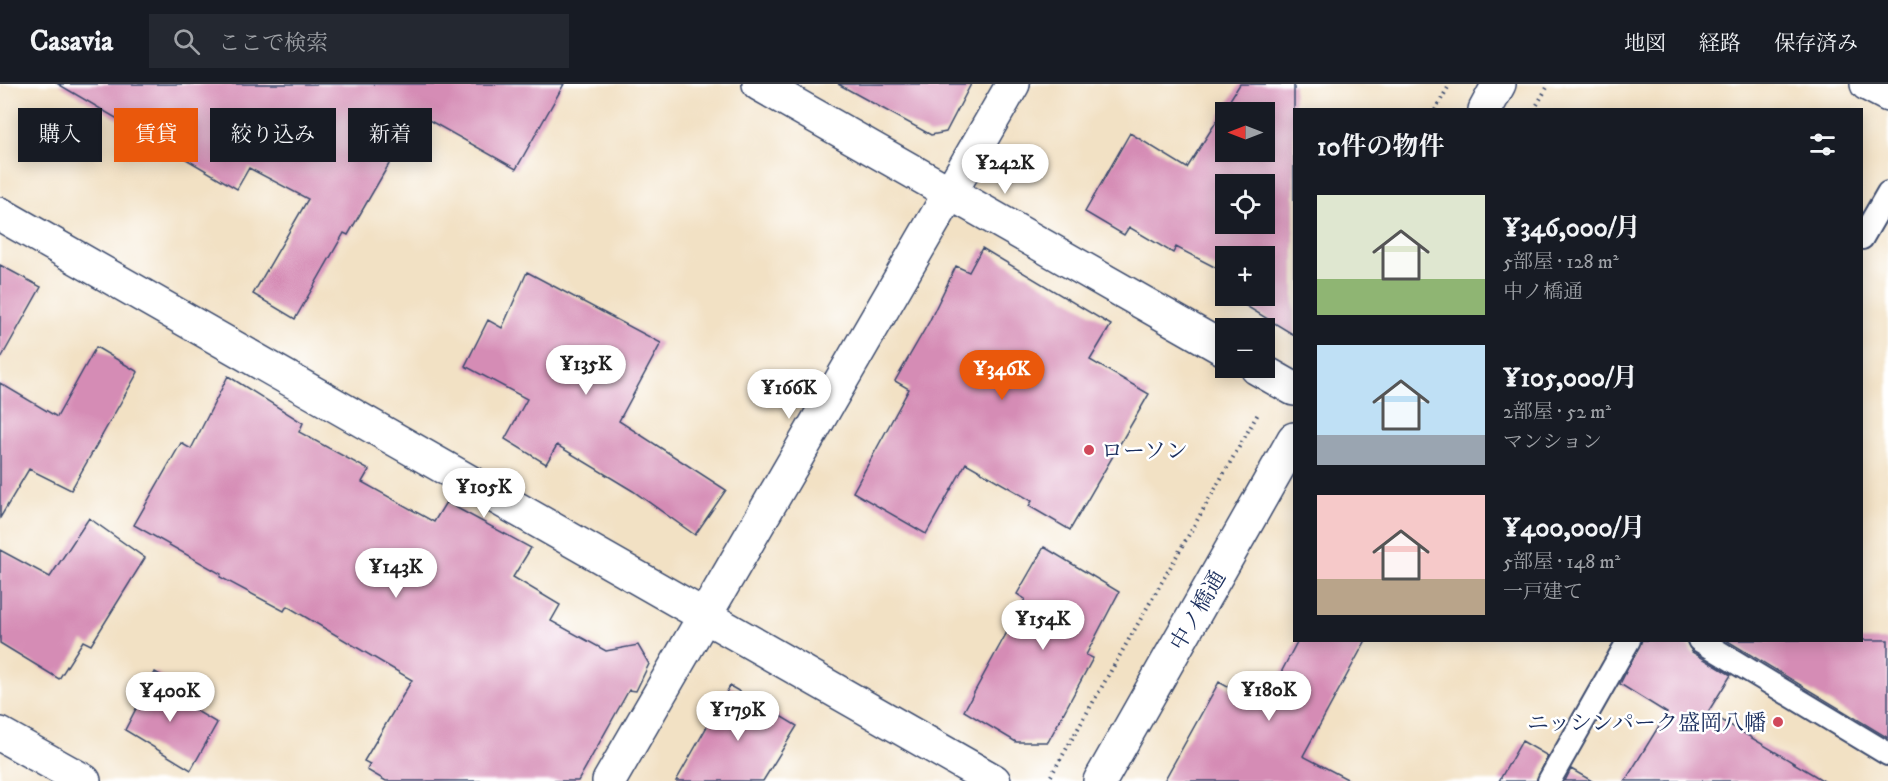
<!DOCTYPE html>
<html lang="ja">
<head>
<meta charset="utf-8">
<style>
  :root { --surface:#171b24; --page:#242831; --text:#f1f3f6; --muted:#9ea1a6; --line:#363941; --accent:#ea580c }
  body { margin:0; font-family:"IM FELL DW Pica","Noto Serif JP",serif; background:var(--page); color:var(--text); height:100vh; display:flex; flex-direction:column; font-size:22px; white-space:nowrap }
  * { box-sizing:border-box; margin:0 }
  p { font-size:20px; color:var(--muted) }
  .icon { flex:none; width:33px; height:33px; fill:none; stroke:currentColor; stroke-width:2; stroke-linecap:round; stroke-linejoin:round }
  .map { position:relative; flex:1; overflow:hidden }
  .sheet { position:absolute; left:1293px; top:24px; width:570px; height:534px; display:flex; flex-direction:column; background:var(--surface); border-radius:0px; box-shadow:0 3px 15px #0003 }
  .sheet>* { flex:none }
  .banner { position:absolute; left:18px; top:24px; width:570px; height:54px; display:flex; gap:12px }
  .needle { width:39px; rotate:270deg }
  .tools { position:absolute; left:1215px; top:18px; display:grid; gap:12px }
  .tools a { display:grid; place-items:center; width:60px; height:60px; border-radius:0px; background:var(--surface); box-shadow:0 3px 15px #0003; font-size:30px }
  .price { position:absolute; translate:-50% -51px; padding:0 14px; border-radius:21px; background:#fff; color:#222; font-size:20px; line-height:39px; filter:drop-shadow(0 2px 3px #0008) }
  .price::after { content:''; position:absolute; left:50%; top:36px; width:18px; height:14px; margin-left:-9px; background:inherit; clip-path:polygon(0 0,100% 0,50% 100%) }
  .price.selected { background:var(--accent); color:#fff }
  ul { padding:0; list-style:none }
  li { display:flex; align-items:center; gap:18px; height:150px; padding:0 24px }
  li span { display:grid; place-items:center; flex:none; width:168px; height:120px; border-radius:0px; color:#555 }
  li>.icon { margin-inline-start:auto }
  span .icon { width:72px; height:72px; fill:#fffc; stroke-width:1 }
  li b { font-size:26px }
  h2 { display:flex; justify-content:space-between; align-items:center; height:72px; padding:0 24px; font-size:26px }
  .pill { padding:0 21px; border-radius:0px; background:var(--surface); box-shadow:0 3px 15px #0003; font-size:21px; line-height:54px }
  .pill.selected { background:var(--accent); color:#fff }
  header { display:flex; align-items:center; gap:36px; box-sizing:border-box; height:84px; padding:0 30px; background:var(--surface); border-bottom:2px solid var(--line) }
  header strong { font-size:28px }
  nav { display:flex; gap:33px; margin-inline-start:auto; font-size:21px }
  .search { width:420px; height:54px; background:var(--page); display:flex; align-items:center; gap:15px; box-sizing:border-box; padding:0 21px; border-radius:0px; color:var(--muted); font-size:22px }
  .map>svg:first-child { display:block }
</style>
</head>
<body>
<header>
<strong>Casavia</strong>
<div class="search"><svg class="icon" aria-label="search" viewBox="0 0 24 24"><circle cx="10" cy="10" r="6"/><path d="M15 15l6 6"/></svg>ここで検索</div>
<nav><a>地図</a><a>経路</a><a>保存済み</a></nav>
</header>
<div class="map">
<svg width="1888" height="697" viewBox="0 0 1888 697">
  <rect width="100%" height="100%" fill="#fff"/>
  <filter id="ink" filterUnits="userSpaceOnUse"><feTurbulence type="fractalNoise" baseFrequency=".0167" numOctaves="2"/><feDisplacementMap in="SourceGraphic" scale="12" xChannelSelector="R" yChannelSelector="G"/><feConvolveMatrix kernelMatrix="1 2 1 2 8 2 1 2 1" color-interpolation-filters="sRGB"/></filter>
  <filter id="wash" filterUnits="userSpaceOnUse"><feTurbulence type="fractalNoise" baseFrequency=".008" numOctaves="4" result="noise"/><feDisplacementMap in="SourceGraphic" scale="24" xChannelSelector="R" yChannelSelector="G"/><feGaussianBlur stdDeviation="1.35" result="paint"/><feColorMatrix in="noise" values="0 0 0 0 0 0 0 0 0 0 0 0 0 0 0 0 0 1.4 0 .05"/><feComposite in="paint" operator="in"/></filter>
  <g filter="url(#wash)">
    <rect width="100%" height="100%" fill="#f2e1c4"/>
    <g id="blocks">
      <path fill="#d58cb5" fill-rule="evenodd" d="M 58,0 L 564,0 L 516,85 L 418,30 L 348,151 L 344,149 L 295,235 L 253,210 L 308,115 L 249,84 L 237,105 Z
        M 838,0 L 971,0 L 946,48 L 931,51 Z
        M 1240,0 L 1294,0 L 1294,251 L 1233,214 L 1234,212 L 1264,212 L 1264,172 L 1226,172 L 1226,189 L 1176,163 L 1173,169 L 1129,143 L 1124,151 L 1085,128 L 1130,49 L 1187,84 ZM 1226,28 L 1264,28 L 1264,68 L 1226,68 ZM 1226,100 L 1264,100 L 1264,140 L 1226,140 Z
        M 982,164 L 1111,241 L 1090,276 L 1149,310 L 1070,446 L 1029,422 L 1032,417 L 966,379 L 926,450 L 853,408 L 909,305 L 895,297 L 929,238 L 956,182 L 969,188 Z
        M 0,181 L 41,203 L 0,276 Z
        M 527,188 L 661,259 L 619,337 L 726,406 L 695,451 L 633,407 L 557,361 L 546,380 L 505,355 L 527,315 L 465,282 L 488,236 L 502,244 Z
        M 96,263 L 138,288 L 71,406 L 29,385 L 0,434 L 0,299 L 57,333 Z
        M 228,292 L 303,339 L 299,348 L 369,386 L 362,398 L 434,438 L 446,418 L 531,464 L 513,493 L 560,521 L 551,537 L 606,567 L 638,561 L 649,580 L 636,607 L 629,606 L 578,697 L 386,697 L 367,686 L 370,680 L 364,677 L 412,596 L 287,522 L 284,527 L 220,493 L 221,490 L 134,441 L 181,359 L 191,365 Z
        M 89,434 L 145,474 L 91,561 L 83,557 L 59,595 L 0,559 L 0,466 L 50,493 Z
        M 1044,463 L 1119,508 L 1086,571 L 1093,574 L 1048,658 L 1016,658 L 964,627 L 1025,515 L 1017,510 Z
        M 1298,556 L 1366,556 L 1303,672 L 1351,697 L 1164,697 L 1219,598 L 1263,623 Z
        M 1642,556 L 1686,556 L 1692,568 L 1731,591 L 1708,628 L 1824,697 L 1625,697 L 1667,629 L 1620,600 Z
        M 1726,556 L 1888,556 L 1888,654 Z
        M 155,588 L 182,604 L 178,616 L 217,639 L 191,686 L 125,646 Z
        M 730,602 L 797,642 L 763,697 L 676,697 Z
        M 1522,657 L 1548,672 L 1536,697 L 1499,697 Z
        M 1571,685 L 1592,697 L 1565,697 Z"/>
    </g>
  </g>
  <g filter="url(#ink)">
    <use href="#blocks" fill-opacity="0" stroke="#3b4a6d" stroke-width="1.5"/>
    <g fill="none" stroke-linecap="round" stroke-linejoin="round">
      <defs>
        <path id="lane" d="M 1862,154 L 1888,109
          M 1699,556 L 1888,670
          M 1549,697 L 1629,556"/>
        <path id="street" d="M 759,0 L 1226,266
          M 1867,0 L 1888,11
          M 0,130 L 994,697
          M 1257,284 L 1294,305
          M 0,650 L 84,697
          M 609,697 L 1013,0"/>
        <path id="highway" d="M 1485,26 L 1499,0
          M 1100,697 L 1294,355"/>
      </defs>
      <use href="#lane" stroke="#3b4a6d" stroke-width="26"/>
      <use href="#street" stroke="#3b4a6d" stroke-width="36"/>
      <use href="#highway" stroke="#3b4a6d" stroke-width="36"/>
      <path stroke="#3b4a6d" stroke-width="4" stroke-dasharray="1.5 4.5" stroke-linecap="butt" d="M 1435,26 L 1450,0
        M 1534,26 L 1549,0
        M 1048,697 L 1259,328"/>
      <use href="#lane" stroke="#fff" stroke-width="22"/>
      <use href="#street" stroke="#fff" stroke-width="33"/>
      <use href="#highway" stroke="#fff" stroke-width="33"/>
    </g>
  </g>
  <g fill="#d1495b" stroke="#fff" stroke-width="2">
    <circle cx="1089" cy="366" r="6"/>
    <circle cx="1778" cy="638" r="6"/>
  </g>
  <g text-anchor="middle" stroke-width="5" stroke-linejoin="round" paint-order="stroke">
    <g font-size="22" fill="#1b2f5e" stroke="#fff" text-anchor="start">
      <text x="1101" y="374">ローソン</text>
      <text x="1766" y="646" text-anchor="end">ニッシンパーク盛岡八幡</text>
    </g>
    <g font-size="22" fill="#1b2f5e" stroke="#fff">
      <text transform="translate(1197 526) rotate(-60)" y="8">中ノ橋通</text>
    </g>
  </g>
</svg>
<div class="tools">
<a><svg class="needle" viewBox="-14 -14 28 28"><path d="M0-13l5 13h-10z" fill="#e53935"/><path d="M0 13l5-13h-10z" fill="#9ea1a6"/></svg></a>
<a><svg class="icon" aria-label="locate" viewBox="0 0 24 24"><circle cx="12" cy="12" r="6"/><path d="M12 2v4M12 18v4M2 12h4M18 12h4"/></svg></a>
<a>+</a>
<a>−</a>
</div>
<b class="price" style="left:1005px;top:111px">¥242K</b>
<b class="price" style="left:586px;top:312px">¥135K</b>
<b class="price selected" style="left:1002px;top:317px">¥346K</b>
<b class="price" style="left:789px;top:336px">¥166K</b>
<b class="price" style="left:484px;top:435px">¥105K</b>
<b class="price" style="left:396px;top:515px">¥143K</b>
<b class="price" style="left:1043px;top:567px">¥154K</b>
<b class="price" style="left:1269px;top:638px">¥180K</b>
<b class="price" style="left:170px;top:639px">¥400K</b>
<b class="price" style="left:738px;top:658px">¥179K</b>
<div class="banner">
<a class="pill">購入</a>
<a class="pill selected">賃貸</a>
<a class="pill">絞り込み</a>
<a class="pill">新着</a>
</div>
<section class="sheet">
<h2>10件の物件<svg class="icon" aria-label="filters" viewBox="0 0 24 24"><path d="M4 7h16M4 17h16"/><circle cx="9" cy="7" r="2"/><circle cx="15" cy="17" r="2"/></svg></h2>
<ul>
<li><span style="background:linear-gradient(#dfe7d0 70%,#8fb573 0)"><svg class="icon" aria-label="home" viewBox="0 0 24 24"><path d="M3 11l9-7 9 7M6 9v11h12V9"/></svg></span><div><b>¥346,000/月</b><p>5部屋 · 128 m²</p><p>中ノ橋通</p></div></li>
<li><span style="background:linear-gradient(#bfe0f5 75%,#9aa5b1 0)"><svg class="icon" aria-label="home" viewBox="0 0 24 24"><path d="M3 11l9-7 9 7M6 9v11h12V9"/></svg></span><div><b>¥105,000/月</b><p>2部屋 · 52 m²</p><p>マンション</p></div></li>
<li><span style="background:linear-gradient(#f6c9c9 70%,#b9a48a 0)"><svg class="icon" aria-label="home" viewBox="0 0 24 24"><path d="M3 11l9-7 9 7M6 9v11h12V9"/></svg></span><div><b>¥400,000/月</b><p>5部屋 · 148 m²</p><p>一戸建て</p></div></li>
</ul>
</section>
</div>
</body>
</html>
